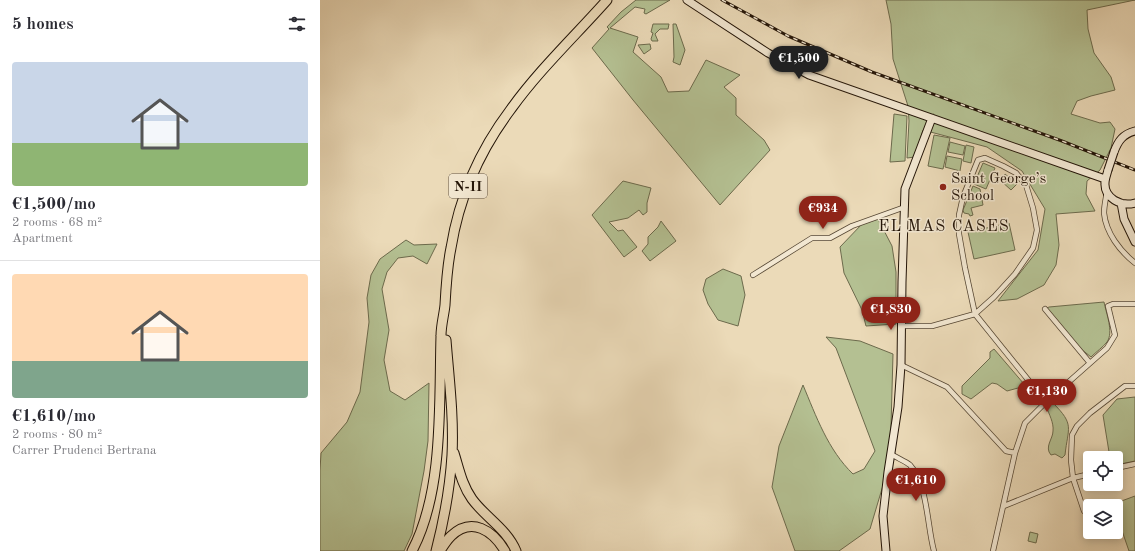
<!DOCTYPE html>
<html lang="en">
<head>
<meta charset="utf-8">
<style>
  :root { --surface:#fff; --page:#f2f2f3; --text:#2b2b33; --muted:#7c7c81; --line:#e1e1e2; --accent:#8f2418 }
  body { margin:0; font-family:"Old Standard TT",serif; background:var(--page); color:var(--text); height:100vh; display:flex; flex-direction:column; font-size:15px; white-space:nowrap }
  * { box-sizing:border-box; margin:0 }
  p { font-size:13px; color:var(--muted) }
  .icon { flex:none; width:22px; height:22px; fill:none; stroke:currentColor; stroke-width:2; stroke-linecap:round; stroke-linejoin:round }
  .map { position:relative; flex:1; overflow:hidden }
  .details { display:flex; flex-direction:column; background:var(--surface); width:320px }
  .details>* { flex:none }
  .buttons { position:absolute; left:763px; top:451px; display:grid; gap:8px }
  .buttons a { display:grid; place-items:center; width:40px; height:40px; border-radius:4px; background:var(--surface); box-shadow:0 2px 10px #0003; font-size:20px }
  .price { position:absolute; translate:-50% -34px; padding:0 9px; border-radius:14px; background:var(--accent); color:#fff; font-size:13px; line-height:26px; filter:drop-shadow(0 1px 2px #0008) }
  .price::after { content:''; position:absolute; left:50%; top:24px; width:12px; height:9px; margin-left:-6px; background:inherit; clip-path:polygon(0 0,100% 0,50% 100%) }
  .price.active { background:#222; color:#fff }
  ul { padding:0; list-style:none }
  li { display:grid; align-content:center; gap:8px; height:212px; padding:0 12px }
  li+li { border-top:1px solid var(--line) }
  li span { display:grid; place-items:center; height:124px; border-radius:4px; color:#555 }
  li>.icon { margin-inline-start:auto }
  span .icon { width:72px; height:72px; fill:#fffc; stroke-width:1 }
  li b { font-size:17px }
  h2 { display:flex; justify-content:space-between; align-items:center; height:48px; padding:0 12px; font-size:17px }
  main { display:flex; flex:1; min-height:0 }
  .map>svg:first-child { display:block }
</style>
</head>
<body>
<main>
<section class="details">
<h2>5 homes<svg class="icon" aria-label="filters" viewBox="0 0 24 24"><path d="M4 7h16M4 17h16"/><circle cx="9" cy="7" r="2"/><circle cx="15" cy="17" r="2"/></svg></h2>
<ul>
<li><span style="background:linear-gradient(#c9d6e8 65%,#8fb573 0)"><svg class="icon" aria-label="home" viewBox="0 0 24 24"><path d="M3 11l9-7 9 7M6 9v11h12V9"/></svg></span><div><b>€1,500/mo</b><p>2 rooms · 68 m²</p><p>Apartment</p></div></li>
<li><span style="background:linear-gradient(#ffd9b3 70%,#7fa58c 0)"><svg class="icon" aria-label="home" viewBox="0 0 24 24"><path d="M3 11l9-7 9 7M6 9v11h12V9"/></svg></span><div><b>€1,610/mo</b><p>2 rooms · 80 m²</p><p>Carrer Prudenci Bertrana</p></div></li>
</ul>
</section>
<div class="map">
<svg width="815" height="551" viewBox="0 0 815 551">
  <rect width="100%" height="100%" fill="#ebdab8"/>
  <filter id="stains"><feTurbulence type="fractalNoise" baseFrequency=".005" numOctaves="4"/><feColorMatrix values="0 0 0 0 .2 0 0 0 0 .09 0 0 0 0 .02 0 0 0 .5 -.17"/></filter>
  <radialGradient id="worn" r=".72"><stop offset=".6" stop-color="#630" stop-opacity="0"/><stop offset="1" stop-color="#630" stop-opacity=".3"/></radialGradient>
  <path fill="#b4c092" stroke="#6c6a4c" d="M 316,0 L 350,0 L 326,14 L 324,13 L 325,9 L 315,7 L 290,28 L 318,37 L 313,52 L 341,77 L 348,92 L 369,91 L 386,60 L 420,75 L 404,87 L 416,98 L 416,115 L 444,140 L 450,150 L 400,205 L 313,100 L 272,48 L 289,29 L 287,27 L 301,12 Z
    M 566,0 L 815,0 L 767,10 L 768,29 L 774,53 L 791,77 L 795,90 L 771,96 L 757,101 L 751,114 L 780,123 L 790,122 L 795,129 L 791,148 L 780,170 L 767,181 L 766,194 L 775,211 L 736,214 L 739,245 L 736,265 L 724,285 L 697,299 L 678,301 L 718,250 L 725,209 L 702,171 L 667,147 L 603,130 L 595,157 L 587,158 L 589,121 L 588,106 L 573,59 L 571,24 Z
    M 333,24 L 349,24 L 348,29 L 340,29 L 335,34 L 338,41 L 332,41 L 331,39 L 333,33 L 331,32 Z
    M 353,24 L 356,24 L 365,50 L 360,65 L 353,62 L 354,57 Z
    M 330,44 L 331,49 L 324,54 L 318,45 Z
    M 574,114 L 587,116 L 585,161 L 570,162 Z
    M 614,135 L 630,138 L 623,169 L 608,166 Z
    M 630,142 L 645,146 L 643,155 L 628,152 Z
    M 646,145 L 654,147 L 651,163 L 643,161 Z
    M 627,156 L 642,159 L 640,171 L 625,167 Z
    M 663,163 L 675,168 L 666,189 L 654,184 Z
    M 685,174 L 697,184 L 691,190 L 680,180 Z
    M 303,181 L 331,188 L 327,203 L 327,212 L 323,215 L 319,210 L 308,218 L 289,222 L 298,231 L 303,230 L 317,247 L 304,257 L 272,215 Z
    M 653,186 L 660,189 L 663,205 L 651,208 L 653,215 L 650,216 L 649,214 L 644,213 L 643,210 Z
    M 558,219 L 572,246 L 576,272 L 576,324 L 546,326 L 542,310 L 524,273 L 520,247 L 543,223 Z
    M 341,221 L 356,241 L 330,261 L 322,251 L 328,244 L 328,237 L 338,227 Z
    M 689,223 L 695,250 L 654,259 L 648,232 Z
    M 86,240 L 94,245 L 117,244 L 107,264 L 93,256 L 78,258 L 67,272 L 62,289 L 69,330 L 64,360 L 70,391 L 85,400 L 109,383 L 108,441 L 104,471 L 92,534 L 84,551 L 0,551 L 0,470 L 1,453 L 27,422 L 40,392 L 49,322 L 47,298 L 51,275 L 60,259 Z
    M 403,269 L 421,276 L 425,295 L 418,326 L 398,320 L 388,304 L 383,290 L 386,279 Z
    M 784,302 C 786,313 794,332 787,342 C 783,347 776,352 771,357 L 761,349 L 727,308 L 729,307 Z
    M 506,337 L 540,341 L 573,354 L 570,462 L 550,529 L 519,551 L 475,551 L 452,487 L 459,446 L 483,385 C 496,416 508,450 533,474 L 544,469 L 555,451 L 516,348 Z
    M 674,349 L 704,384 L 698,388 L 687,391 L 677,384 L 672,383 L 651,399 L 642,394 L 642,386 L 670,358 L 670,352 Z
    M 815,397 L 815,461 L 796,465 L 796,458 L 790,458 L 783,415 L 797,399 Z
    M 733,403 C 755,425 748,427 745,455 L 742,458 L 735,454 L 731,455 C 724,447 733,439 733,431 C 734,423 729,414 726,406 Z
    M 815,496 L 815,551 L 809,551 L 799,522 L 796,518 L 796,506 L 788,506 Z
    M 710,532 L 718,534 L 716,543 L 708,541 Z"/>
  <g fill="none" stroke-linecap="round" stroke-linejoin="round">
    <defs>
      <path id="street" d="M 787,191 C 786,198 784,206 784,213 C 786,233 800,251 815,263
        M 433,275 L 492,238 L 510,238 L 532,226 L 585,207
        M 725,309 L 770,363
        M 581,326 L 612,326 L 655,314 L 674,297 L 695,274 L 713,248 L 717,230 L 713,208 L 706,185 L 696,173 L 683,166 L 665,158 L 658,160 L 643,197 L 639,215 L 639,234 L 645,268 L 655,314 L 726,402
        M 581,365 L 627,387 L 686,451 L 695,453
        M 571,454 C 577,458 585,461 590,465 C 608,485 607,526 614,551
        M 796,468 L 815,464
        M 684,506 L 753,478 L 770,474
        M 764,511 L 753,478 L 751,460 L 752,435 L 757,426 L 770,413 L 805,386 L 815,386
        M 673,551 L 695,453 L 705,423 L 726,402 L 787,348 L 795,335 L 788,306 L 793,304 L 815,304"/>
      <path id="secondary" d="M 367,0 L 448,53 L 489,75 L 785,179
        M 794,152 C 798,141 803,134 815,131
        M 788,170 C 787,174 785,179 785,183 C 784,198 801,207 815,203
        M 801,203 L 804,219 L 815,242
        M 566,551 L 563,516 L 568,472 L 578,407 L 581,365 L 582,282 L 585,189 L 612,118"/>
      <path id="highway" d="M 134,453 C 139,469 142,485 152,499 C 165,517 187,529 196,551
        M 92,551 C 124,491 119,402 121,336 C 121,325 124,315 125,305 C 126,286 127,267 131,248 C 139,198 160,150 191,109 C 219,70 255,36 287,0
        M 116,551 C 124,520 130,488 132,455 C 134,417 129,378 126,340
        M 120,551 C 123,546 127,540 131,536 C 152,516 173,531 185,551"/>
    </defs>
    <use href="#street" stroke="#554633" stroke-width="6"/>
    <use href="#secondary" stroke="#231407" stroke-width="9"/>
    <use href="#highway" stroke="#231407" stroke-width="11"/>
    <use href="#street" stroke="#f2e7d1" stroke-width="4.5"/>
    <use href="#secondary" stroke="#f2e7d1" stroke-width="7"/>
    <use href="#highway" stroke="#ebdab8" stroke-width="9"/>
    <defs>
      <path id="rail" d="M 402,0 L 468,36 L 552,72 L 742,141 L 815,170"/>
    </defs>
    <use href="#rail" stroke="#231407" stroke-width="3"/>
    <use href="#rail" stroke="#f2e7d1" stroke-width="1.5" stroke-dasharray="4.5" stroke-linecap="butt"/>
    <defs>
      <path id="secondary-bridge" d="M 788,170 L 794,152"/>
    </defs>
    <use href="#secondary-bridge" stroke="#231407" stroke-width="9" stroke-linecap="butt"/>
    <use href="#secondary-bridge" stroke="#f2e7d1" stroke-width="7"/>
  </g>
  <circle fill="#8f2418" stroke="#f2e7d1" stroke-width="1.5" cx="623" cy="187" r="4"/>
  <g text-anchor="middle" stroke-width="3" stroke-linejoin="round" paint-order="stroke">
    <rect fill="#f2e7d1" stroke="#615344" stroke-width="1" x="129" y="174" width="38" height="24" rx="3"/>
    <g font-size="14" font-weight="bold" fill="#231407">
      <text x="148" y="191">N-II</text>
    </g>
    <g font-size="15" fill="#231407" stroke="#f2e7d1" text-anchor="start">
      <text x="631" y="183">Saint George’s<tspan x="631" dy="17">School</tspan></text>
    </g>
    <g font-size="16" letter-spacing="1" fill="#231407" stroke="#f2e7d1">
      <text x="624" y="231">EL MAS CASES</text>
    </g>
  </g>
  <rect width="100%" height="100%" filter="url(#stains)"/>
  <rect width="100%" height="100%" fill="url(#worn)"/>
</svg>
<div class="buttons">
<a><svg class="icon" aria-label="locate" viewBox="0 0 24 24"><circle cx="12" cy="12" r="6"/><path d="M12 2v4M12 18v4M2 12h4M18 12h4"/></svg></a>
<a><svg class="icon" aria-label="layers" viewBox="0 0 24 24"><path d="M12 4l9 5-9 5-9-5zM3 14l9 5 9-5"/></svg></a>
</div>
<b class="price active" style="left:479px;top:80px">€1,500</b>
<b class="price" style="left:503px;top:230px">€934</b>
<b class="price" style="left:571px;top:331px">€1,830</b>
<b class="price" style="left:727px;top:413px">€1,130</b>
<b class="price" style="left:596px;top:502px">€1,610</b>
</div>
</main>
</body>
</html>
